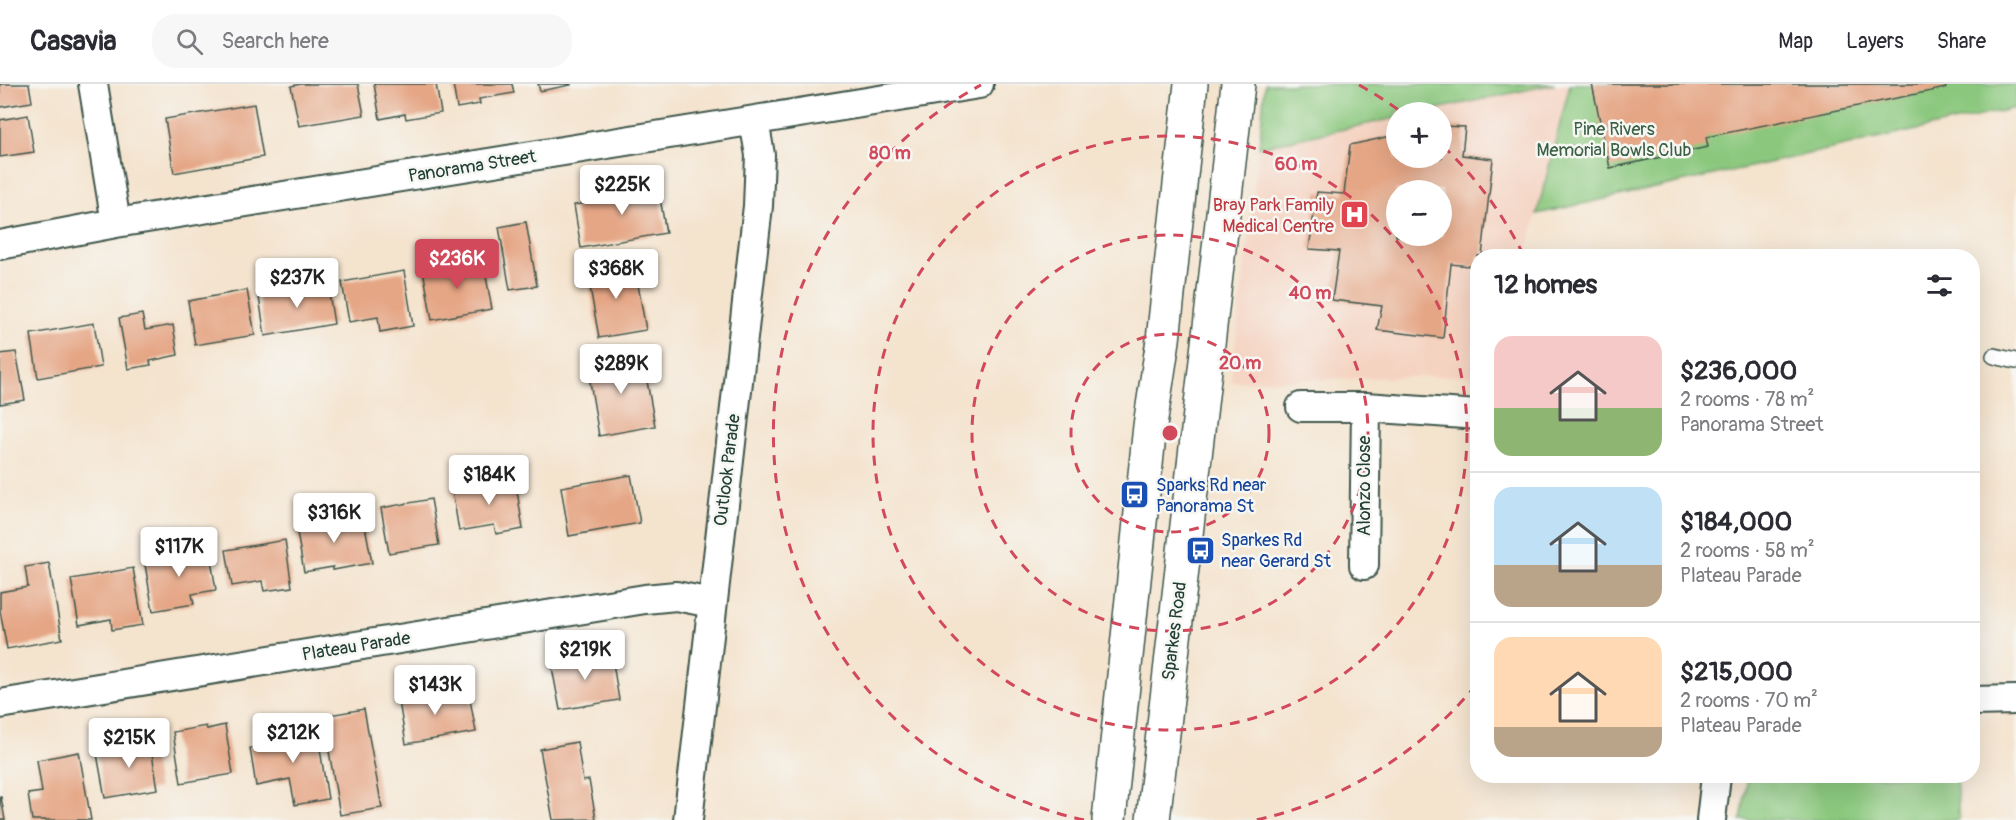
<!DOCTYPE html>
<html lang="en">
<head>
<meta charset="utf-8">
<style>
  :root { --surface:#fff; --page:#f7f7f7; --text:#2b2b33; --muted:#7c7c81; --line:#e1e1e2; --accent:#d1495b }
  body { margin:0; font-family:Pangolin,sans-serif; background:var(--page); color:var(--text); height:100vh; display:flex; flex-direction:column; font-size:22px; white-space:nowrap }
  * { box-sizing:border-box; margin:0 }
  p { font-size:20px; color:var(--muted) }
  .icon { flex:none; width:33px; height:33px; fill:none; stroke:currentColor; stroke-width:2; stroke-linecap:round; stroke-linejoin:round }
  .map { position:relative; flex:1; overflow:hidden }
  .side { position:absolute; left:1470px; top:165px; width:510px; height:534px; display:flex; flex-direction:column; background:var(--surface); border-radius:24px; box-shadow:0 6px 24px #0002 }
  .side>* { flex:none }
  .controls { position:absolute; left:1386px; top:18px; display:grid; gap:12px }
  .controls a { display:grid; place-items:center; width:66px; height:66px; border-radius:50%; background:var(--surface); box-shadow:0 6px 24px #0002; font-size:30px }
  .price { position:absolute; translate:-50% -51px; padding:0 14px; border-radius:6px; background:#fff; color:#222; font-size:20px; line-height:39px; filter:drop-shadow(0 2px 3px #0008) }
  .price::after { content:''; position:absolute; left:50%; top:36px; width:18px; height:14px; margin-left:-9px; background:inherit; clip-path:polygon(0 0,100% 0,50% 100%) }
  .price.selected { background:var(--accent); color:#fff }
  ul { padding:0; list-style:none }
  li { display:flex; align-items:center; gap:18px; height:150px; padding:0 24px }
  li+li { border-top:2px solid var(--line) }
  li span { display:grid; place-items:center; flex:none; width:168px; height:120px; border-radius:18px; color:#555 }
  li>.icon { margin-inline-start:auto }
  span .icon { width:72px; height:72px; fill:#fffc; stroke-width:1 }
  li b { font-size:26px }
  h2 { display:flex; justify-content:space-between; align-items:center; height:72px; padding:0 24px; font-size:26px }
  header { display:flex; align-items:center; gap:36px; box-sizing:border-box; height:84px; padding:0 30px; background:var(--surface); border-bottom:2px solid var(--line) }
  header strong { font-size:28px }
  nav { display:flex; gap:33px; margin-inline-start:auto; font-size:21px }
  .search { width:420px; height:54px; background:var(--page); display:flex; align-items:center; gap:15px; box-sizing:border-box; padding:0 21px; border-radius:24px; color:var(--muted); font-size:22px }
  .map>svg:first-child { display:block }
</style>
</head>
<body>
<header>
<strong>Casavia</strong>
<div class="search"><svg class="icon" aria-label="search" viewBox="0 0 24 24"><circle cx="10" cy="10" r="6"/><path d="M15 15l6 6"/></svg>Search here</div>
<nav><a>Map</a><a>Layers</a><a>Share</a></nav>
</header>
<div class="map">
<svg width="2016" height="736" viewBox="0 0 2016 736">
  <rect width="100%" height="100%" fill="#f6f6f2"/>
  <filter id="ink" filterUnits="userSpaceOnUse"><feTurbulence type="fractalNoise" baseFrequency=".0167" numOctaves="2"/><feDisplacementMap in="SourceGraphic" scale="12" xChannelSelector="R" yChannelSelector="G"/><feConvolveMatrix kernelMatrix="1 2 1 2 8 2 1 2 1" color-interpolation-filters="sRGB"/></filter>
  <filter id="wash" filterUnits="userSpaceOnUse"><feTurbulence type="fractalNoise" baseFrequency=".008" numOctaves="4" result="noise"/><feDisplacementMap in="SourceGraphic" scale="24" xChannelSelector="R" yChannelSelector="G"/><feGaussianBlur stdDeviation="1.35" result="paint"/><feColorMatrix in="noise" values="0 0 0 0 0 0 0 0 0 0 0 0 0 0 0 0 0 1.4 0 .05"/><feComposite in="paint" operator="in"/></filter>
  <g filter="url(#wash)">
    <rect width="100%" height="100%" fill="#f4e3cd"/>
    <path fill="#f5d3c1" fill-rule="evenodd" d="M 1555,0 L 1570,0 L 1526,172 L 1478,172 L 1477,291 L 1231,298 L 1259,63 L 1396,34 L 1396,74 L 1442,74 L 1442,28 L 1422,28 ZM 1396,106 L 1442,106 L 1442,152 L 1396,152 Z"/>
    <path fill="#8bc87e" stroke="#558259" stroke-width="1.5" d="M 1265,0 L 1555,0 L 1422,28 L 1396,28 L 1396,34 L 1259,63 Z
      M 1570,0 L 2016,0 L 2016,24 L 1537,130 Z
      M 1748,692 L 1956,692 L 1959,736 L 1741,736 Z"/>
    <g id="blocks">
      <path fill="#e5a685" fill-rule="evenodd" d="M 0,0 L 29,0 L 32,18 L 0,23 Z
        M 301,0 L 358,0 L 364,31 L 299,42 L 291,2 Z
        M 374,0 L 436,0 L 441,29 L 406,35 L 405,30 L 380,35 Z
        M 453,0 L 512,0 L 514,9 L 479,15 L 480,20 L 457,24 Z
        M 538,0 L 571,0 L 571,1 L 540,7 Z
        M 1592,0 L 1945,0 L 1946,4 L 1706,53 L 1708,63 L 1610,84 Z
        M 254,20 L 263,73 L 174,89 L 165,35 Z
        M 28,31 L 34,68 L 0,73 L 0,36 Z
        M 1442,42 L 1465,43 L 1462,71 L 1493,75 L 1482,172 L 1478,172 L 1478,183 L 1451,180 L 1443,254 L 1377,246 L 1382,222 L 1332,216 L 1339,167 L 1309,165 L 1317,108 L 1344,110 L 1350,61 L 1396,51 L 1396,74 L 1442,74 ZM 1396,106 L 1442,106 L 1442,152 L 1396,152 Z
        M 657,96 L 666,149 L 581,164 L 574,121 L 623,113 L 622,102 Z
        M 526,138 L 537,202 L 510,206 L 499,143 Z
        M 483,176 L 492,225 L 432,236 L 423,186 Z
        M 634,178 L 646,246 L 599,254 L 587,186 Z
        M 404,187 L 413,242 L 380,248 L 378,233 L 349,238 L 342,198 Z
        M 327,196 L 334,240 L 265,252 L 259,213 L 295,206 L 294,202 Z
        M 247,206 L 255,251 L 195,261 L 188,217 Z
        M 142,230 L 145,246 L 173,241 L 178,271 L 150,277 L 151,281 L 128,285 L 119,234 Z
        M 94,239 L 101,283 L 38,294 L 31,250 Z
        M 16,268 L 25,316 L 0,320 L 0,270 Z
        M 642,269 L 655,342 L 599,352 L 587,279 Z
        M 631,391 L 640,439 L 569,452 L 561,403 Z
        M 515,394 L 523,445 L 496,450 L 494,441 L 459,447 L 452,405 Z
        M 431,415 L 439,461 L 389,469 L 381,424 Z
        M 363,431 L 372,479 L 333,486 L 333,483 L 304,488 L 296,443 Z
        M 285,456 L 292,503 L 264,507 L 262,497 L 232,502 L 226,466 Z
        M 209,464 L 216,506 L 192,510 L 194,520 L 153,527 L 144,475 Z
        M 49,479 L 62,555 L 7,565 L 0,527 L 0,508 L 28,503 L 25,483 Z
        M 133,484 L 143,541 L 112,546 L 111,535 L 79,541 L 71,495 Z
        M 611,567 L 619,616 L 560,626 L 551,578 Z
        M 440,604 L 442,615 L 469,610 L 476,648 L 406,660 L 398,611 Z
        M 364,625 L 382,724 L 340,731 L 323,632 Z
        M 316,640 L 328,715 L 295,721 L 290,695 L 256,702 L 250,664 L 284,658 L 282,646 Z
        M 225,641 L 233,690 L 181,699 L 173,648 L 206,642 L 207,645 Z
        M 149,652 L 158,705 L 105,714 L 97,670 L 130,665 L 129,655 Z
        M 577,658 L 583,697 L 589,696 L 596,735 L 553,736 L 540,665 Z
        M 79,668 L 91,736 L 32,736 L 28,710 L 42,708 L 37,676 Z
        M 0,713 L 1,713 L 5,736 L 0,736 Z"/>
    </g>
  </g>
  <g filter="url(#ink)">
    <use href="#blocks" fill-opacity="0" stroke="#3f564b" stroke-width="1.5"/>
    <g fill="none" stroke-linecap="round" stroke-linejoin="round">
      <defs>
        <path id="lane" d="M 1994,272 L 2016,277"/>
        <path id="street" d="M 93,0 L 116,139
          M 0,161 L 116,139 L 979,0
          M 1301,323 L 1366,323 L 1478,331
          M 1364,481 L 1366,323
          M 1972,617 L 2016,616
          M 0,620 L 645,515 L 676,512 L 712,519
          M 688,736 L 758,122 L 760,71 L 754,37
          M 1711,736 L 1716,692"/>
        <path id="secondary" d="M 1109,736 L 1150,342 L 1163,256 L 1191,0
          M 1153,736 L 1238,0"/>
      </defs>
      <use href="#lane" stroke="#3f564b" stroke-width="18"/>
      <use href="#street" stroke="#3f564b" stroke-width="32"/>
      <use href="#secondary" stroke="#3f564b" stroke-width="36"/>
      <use href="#lane" stroke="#fff" stroke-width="15"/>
      <use href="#street" stroke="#fff" stroke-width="28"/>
      <use href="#secondary" stroke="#fff" stroke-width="33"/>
    </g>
  </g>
  <g fill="none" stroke="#d1495b" stroke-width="3" stroke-dasharray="10 8">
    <circle cx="1170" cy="349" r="99"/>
    <circle cx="1170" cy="349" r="198"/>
    <circle cx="1170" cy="349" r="297"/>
    <path d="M1476 601A396 396 0 0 1 1256 736M1084 736A396 396 0 0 1 981 1M1359 1A396 396 0 0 1 1400 27M1443 62A396 396 0 0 1 1524 172"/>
  </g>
  <defs>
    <symbol id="hospital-square" viewBox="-11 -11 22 22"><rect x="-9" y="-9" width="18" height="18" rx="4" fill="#e0444e" stroke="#f6f6f2"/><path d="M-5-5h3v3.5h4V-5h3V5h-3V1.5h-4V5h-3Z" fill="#fff"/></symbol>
    <symbol id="bus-square" viewBox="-11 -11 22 22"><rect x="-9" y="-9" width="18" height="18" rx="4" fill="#1a4fb4" stroke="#f6f6f2"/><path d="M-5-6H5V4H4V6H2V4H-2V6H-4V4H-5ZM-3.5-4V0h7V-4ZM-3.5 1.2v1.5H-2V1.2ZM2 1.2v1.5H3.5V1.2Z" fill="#fff"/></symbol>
  </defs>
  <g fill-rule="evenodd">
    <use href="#hospital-square" x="1338" y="114" width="33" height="33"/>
    <use href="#bus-square" x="1118" y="394" width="33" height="33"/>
    <use href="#bus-square" x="1184" y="450" width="33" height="33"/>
  </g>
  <g text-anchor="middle" stroke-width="5" stroke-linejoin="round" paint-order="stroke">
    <g font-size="18" fill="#3a6046" stroke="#f6f6f2">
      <text x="1614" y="51">Pine Rivers<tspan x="1614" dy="21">Memorial Bowls Club</tspan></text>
    </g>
    <g font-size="18" fill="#1f3d34" stroke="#f6f6f2">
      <text transform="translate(472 82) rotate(-9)" y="6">Panorama Street</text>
      <text transform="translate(727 386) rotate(-83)" y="6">Outlook Parade</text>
      <text transform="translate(1364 402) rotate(-90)" y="6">Alonzo Close</text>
      <text transform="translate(1174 547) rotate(-83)" y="6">Sparkes Road</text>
      <text transform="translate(356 562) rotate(-9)" y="6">Plateau Parade</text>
    </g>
    <g font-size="18" fill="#be3a42" stroke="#f6f6f2" text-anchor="end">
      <text x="1334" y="127">Bray Park Family<tspan x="1334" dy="21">Medical Centre</tspan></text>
    </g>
    <g font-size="18" fill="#164399" stroke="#f6f6f2" text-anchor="start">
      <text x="1156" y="407">Sparks Rd near<tspan x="1156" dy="21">Panorama St</tspan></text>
      <text x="1221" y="462">Sparkes Rd<tspan x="1221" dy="21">near Gerard St</tspan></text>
    </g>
  </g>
  <circle cx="1170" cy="349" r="9" fill="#d1495b" stroke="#f6f6f2" stroke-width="3"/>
  <g font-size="18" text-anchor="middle" font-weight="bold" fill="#d1495b" stroke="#f6f6f2" stroke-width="5" stroke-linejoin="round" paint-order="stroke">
    <text x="890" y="75">80 m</text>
    <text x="1296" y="86">60 m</text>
    <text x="1310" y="215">40 m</text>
    <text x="1240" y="285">20 m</text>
  </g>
</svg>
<div class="controls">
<a>+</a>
<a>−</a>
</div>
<b class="price" style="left:622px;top:132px">$225K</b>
<b class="price selected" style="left:457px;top:206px">$236K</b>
<b class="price" style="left:616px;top:216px">$368K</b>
<b class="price" style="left:297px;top:225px">$237K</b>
<b class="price" style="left:621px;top:311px">$289K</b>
<b class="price" style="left:489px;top:422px">$184K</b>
<b class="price" style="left:334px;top:460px">$316K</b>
<b class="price" style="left:179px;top:494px">$117K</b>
<b class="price" style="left:585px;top:597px">$219K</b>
<b class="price" style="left:435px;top:632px">$143K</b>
<b class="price" style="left:293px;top:680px">$212K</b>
<b class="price" style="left:129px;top:685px">$215K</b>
<section class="side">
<h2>12 homes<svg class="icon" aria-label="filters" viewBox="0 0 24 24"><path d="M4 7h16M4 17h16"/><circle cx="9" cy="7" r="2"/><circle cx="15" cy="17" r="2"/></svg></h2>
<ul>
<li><span style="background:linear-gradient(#f6c9c9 60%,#8fb573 0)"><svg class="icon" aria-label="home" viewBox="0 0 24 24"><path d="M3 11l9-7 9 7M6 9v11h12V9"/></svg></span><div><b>$236,000</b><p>2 rooms · 78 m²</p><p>Panorama Street</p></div></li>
<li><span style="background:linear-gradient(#bfe0f5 65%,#b9a48a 0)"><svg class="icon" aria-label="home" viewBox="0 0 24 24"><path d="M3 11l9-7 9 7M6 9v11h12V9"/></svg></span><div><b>$184,000</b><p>2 rooms · 58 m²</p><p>Plateau Parade</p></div></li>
<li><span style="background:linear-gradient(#ffd9b3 75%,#b9a48a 0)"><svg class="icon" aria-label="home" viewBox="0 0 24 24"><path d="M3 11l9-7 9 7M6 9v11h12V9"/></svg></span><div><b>$215,000</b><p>2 rooms · 70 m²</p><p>Plateau Parade</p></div></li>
</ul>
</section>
</div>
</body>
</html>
